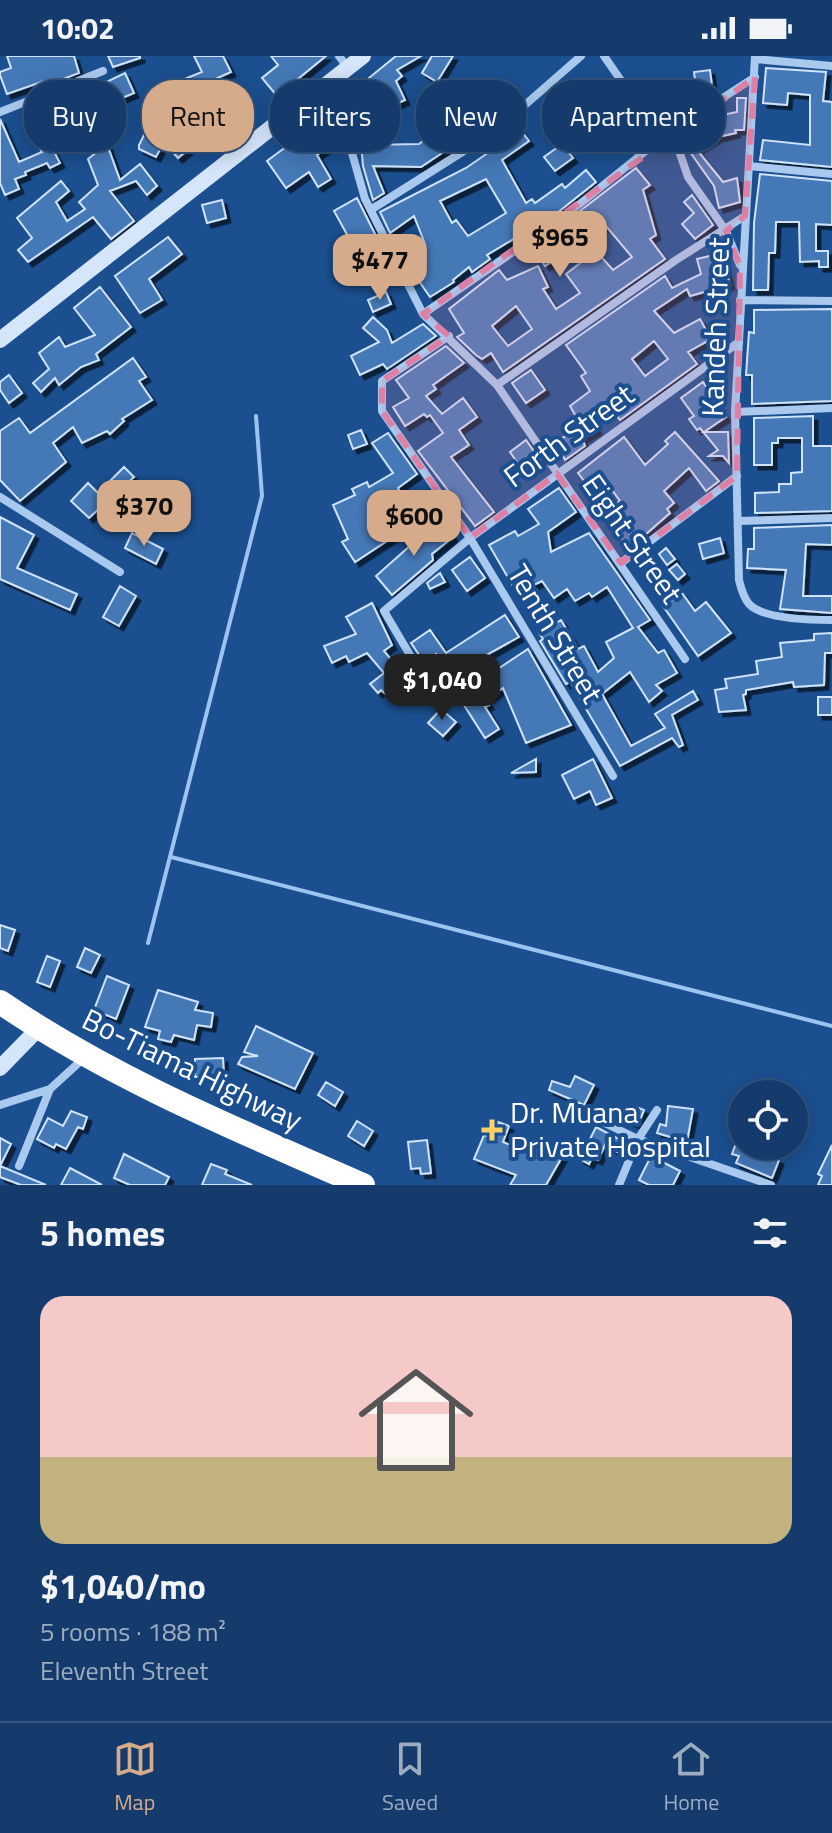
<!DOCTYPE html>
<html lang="en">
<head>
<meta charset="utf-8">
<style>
  :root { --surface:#143b6b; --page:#214673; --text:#f1f3f6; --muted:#9dadc1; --line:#33557e; --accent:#d6ab8b }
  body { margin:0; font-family:"Titillium Web",sans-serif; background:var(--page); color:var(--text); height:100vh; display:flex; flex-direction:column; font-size:30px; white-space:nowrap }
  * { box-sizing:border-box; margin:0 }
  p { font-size:26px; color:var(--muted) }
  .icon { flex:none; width:44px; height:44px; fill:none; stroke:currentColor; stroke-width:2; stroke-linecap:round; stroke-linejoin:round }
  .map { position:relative; height:1129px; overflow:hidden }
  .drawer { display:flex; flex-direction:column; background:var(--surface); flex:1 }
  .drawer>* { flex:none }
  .top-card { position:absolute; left:24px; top:24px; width:784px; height:72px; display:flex; gap:16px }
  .controls { position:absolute; left:728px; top:1024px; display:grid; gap:16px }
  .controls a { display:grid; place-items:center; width:80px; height:80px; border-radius:50%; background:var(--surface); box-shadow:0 4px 20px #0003,0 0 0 2px var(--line); font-size:40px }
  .price { position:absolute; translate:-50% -68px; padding:0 18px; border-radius:16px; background:var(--accent); color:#111; font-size:26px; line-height:52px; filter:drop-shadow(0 2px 4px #0008) }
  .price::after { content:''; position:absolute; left:50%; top:48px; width:24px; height:18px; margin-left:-12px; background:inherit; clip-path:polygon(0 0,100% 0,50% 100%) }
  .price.current { background:#222; color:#fff }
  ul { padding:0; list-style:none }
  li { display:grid; align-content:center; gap:16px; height:424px; padding:0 40px }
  li span { display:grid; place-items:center; height:248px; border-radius:24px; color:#555 }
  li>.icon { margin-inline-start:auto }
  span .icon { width:144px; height:144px; fill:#fffc; stroke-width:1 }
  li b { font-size:34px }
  h2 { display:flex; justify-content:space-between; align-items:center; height:96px; padding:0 40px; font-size:34px }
  .pill { padding:0 28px; border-radius:32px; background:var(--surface); box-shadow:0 4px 20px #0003,0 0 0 2px var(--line); font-size:28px; line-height:72px }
  .pill.current { background:var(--accent); color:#111 }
  .status { display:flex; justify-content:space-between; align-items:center; height:56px; padding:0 40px; background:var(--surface); direction:ltr }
  .status svg { height:22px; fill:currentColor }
  .menu { display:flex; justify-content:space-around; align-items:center; height:112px; border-top:2px solid var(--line); background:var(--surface); font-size:22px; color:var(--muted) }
  .menu a { display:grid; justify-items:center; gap:4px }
  .menu .current { color:var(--accent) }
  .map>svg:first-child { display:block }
</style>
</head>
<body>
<div class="status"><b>10:02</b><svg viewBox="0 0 49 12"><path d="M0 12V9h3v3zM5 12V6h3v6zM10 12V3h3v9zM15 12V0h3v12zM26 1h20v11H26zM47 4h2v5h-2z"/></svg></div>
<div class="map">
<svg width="832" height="1129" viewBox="0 0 832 1129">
  <defs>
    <filter id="shadow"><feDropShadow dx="4.5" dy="4.5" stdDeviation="0" flood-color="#0009"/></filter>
  </defs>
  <rect width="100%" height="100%" fill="#1b4f8f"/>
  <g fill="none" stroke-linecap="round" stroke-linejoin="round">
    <path stroke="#9cc4f0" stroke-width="4" d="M 171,801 L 832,970
      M 148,887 L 262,440 L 256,360"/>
  </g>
  <path fill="#4478b7" stroke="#cfe3fa" stroke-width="2" fill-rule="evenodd" filter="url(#shadow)" d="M 7,0 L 74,0 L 79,17 L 45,30 L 44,25 L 7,38 L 0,19 L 0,16 L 11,12 Z
    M 108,0 L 140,0 L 140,2 L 113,11 Z
    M 194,0 L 223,0 L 231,16 L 204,28 L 218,53 L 181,75 L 194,89 L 178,102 L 164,86 L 156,101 L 139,93 L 139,89 L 146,75 L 177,90 L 159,66 L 181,50 L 172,28 L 202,16 Z
    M 271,0 L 326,0 L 277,40 L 262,22 L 278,9 Z
    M 396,0 L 421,0 L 397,14 L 402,20 L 396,25 L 405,44 L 371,60 L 379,73 L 365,82 L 353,65 L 344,70 L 330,46 L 364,26 Z
    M 432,0 L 453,0 L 437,26 L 422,17 Z
    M 766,12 L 826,16 L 823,45 L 832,46 L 832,111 L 760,104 L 763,84 L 810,89 L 810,39 L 788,37 L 787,49 L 763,47 Z
    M 710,14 L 712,30 L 696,32 L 694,16 Z
    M 125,17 L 134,37 L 106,49 L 98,30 Z
    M 470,23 L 481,40 L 487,35 L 500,50 L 457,87 L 421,111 L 373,110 L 384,137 L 373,144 L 363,110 L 361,87 L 366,92 L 371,92 L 369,89 L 419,88 L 465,52 L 453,34 Z
    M 737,42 L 746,42 L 744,74 L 735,74 L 736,77 L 718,81 L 697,94 L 723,126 L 737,122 L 740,146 L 719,152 L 714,130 L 678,79 L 703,63 L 737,56 Z
    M 73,43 L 89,74 L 52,92 L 60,107 L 50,112 L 47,107 L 25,116 L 26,119 L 15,123 L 19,133 L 5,139 L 0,127 L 0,63 L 19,106 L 42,96 L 38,89 L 45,85 L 37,70 L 44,67 L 40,59 Z
    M 322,64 L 337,85 L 317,99 L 331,123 L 318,131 L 309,116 L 286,132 L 267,105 Z
    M 515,67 L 529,85 L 502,104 L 526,147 L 532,143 L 535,147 L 562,128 L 565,132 L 586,114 L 596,126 L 557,157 L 487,199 L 490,203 L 472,216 L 469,211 L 453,224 L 454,226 L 430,241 L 416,221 L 413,222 L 401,198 L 425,188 L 414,160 L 390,177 L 380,156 L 466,112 L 492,94 L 488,88 ZM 486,123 L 506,157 L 468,180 L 456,164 L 452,167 L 440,145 Z
    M 107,88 L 120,124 L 140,108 L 157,130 L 147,139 L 136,125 L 110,135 L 134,165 L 111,183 L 93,161 L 28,206 L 18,194 L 32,182 L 17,162 L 61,125 L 69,135 L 56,146 L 67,165 L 85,153 L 79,146 L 98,129 L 88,103 Z
    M 562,88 L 573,102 L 555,115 L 544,101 Z
    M 636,112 L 650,129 L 643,134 L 656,179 L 650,183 L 665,203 L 503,316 L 491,297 L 482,303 L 476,299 L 457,281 L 464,277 L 449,253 L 499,214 L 507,224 L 538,210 L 548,231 L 543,233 L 556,253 L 580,237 L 566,218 L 596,195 L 613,214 L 632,201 L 606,170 L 545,210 L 533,191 ZM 516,250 L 532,273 L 508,290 L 492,270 Z
    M 760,118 L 832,125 L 832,169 L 816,168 L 816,195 L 828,195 L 828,211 L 819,211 L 819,205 L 800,206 L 799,166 L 776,166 L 775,197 L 769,197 L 768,234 L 753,234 L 754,167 Z
    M 692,139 L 713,169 L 695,183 L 682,168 L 694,157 L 684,146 Z
    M 357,142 L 391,210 L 370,220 L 334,155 Z
    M 222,144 L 226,162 L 207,167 L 202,149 Z
    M 168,181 L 182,198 L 149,223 L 162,244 L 140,257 L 115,220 Z
    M 722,197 L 730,229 L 690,240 L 687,233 L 654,255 L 674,277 L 700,263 L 711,283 L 688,296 L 697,308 L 620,364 L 608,350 L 589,361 L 597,374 L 582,383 L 585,390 L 565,404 L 555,386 L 582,371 L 570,350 L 590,335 L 581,320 L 586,317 L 566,289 L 665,220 L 672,232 L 701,218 L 697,203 ZM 654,285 L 668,303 L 645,320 L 632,303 Z
    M 100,231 L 131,271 L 96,298 L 99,304 L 81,311 L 59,329 L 55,322 L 41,336 L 33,327 L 49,313 L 39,297 L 59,281 L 65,291 L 95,279 L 74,252 Z
    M 386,236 L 391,248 L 373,256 L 368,244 Z
    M 832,253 L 832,345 L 752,348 L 752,319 L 746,319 L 749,276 L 754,277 L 754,254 Z
    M 373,261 L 387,274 L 392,287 L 423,268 L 436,280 L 387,313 L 383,308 L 360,319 L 351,300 L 379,286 L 363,272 Z
    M 446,290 L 464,307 L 433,329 L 436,333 L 426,340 L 442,358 L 463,342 L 477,361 L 459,374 L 469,389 L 451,401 L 494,456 L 475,470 L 418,395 L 443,377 L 430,359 L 427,361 L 424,358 L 405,370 L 393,351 L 409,342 L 396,324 Z
    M 133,302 L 146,321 L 139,325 L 152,344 L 122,363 L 124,365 L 110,378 L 107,375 L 82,387 L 73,371 L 53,387 L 66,406 L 20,445 L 0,424 L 0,375 L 19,362 L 30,377 Z
    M 531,314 L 545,334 L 526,347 L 512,327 Z
    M 9,319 L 22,337 L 9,347 L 0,334 L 0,326 Z
    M 703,326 L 726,361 L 704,376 L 728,376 L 729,407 L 723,400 L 709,400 L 718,394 L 700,372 L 697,374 L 689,363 L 694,360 L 681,342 Z
    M 813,360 L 813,390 L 832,390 L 832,455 L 755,457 L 755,437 L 779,436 L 779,428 L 791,428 L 791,417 L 802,416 L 802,382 L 778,382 L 778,387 L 772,387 L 772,409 L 754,409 L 754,362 Z
    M 361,374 L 367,388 L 353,393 L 348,379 Z
    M 675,376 L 719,425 L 706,435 L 689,412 L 664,435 L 674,447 L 667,453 L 670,457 L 629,493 L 603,456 L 620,445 L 604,423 L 591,434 L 578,417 L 624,381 L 645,409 L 668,388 L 665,385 Z
    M 388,377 L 417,418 L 398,432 L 413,464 L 389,475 L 393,481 L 355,506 L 342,486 L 348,483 L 333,449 L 355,439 L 352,433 L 367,426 L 369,431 L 393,417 L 372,387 Z
    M 526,384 L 540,404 L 523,415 L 510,396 Z
    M 124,411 L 134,421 L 89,462 L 71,445 L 88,427 L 98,437 Z
    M 559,432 L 576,456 L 548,476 L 551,496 L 589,477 L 650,564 L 638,571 L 658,597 L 664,594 L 677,617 L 656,629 L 662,635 L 649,646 L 630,616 L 602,638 L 631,690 L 665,672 L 655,658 L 693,635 L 698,644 L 672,659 L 683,689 L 679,691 L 672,682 L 620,710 L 570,626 L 566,628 L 540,585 L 543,583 L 539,577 L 561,564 L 578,593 L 584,590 L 598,616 L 614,602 L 606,586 L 633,572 L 607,531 L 592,541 L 589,537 L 575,545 L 567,533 L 554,542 L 542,525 L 517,537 L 489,489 L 515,475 L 518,480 L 539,468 L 528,453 Z
    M 0,461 L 34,479 L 17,512 L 77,538 L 70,554 L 0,523 Z
    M 439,464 L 453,481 L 432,498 L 433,504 L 392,539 L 376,520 Z
    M 832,469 L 832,489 L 806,488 L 803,540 L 832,540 L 832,557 L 780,553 L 786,514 L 747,512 L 748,493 L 754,493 L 754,472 Z
    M 132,477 L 163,493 L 156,508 L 125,492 Z
    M 720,482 L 724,497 L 703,503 L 699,488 Z
    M 666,492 L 675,503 L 667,509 L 659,498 Z
    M 470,501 L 485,522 L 467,535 L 452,514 Z
    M 677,508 L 685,518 L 678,524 L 669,514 Z
    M 440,517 L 445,526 L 430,533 L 427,527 Z
    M 120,530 L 136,540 L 119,570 L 103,561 Z
    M 682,537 L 695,555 L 706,546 L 731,577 L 698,600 L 663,550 Z
    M 372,547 L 392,589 L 384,595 L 398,612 L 394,615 L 406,628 L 391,643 L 381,634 L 378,637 L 370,628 L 384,617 L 367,597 L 349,606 L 346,600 L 332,607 L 324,590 L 356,578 L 346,561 Z
    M 505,559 L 519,581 L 465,611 L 469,618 L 437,619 L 436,598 L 424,606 L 411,587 L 430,574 L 446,597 Z
    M 832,577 L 832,597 L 825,597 L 824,629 L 794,631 L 793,626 L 746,634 L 746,638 L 743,639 L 746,654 L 719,656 L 715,634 L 727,632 L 725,623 L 758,618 L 756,605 L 782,601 L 780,587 L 814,584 L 814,578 Z
    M 528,593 L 571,669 L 526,687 L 503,632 L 486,644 L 489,649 L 485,651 L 499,673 L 485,682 L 453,632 L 471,620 L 475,628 Z
    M 818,641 L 832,641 L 832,659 L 818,659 Z
    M 441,653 L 456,666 L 443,680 L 428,667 Z
    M 536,703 L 536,716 L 511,717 Z
    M 593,703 L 612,742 L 596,749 L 590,735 L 574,743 L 562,719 Z
    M 0,869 L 15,874 L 8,895 L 0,892 Z
    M 85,892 L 100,899 L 91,917 L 77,911 Z
    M 47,900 L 60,905 L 50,931 L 37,926 Z
    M 107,920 L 129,929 L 116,963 L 94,954 Z
    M 158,934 L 198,946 L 195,954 L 213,957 L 211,971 L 197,969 L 194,984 L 174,979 L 171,986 L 158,983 L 160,975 L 145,971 Z
    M 256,970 L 313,997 L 295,1033 L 238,1008 L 242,1001 L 258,1000 L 244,996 Z
    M 223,1002 L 224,1020 L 195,1021 L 195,1003 Z
    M 575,1020 L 594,1029 L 584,1049 L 549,1034 L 552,1025 L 570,1031 Z
    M 326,1026 L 343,1036 L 335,1050 L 318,1039 Z
    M 631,1049 L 644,1054 L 638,1069 L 626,1064 Z
    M 668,1050 L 693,1053 L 687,1086 L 657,1077 L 660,1068 L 666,1070 Z
    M 71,1055 L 87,1061 L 83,1073 L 78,1071 L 66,1093 L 56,1088 L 54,1092 L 37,1083 L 48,1062 L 63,1070 Z
    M 357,1065 L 373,1075 L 364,1090 L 348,1080 Z
    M 498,1066 L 509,1070 L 503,1086 L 529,1097 L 535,1085 L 562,1101 L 546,1129 L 510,1129 L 516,1119 L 474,1103 L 484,1079 L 492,1082 Z
    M 596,1071 L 628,1088 L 623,1099 L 605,1089 L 598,1104 L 592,1102 L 589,1108 L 580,1103 Z
    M 0,1082 L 11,1088 L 0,1110 L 46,1129 L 21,1129 L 0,1121 Z
    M 427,1084 L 431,1117 L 421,1118 L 420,1112 L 411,1113 L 408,1086 Z
    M 832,1089 L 832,1129 L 818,1129 L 822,1120 L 818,1118 Z
    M 735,1090 L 779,1090 L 774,1102 L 779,1104 L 772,1122 L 736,1107 L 739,1100 L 732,1098 Z
    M 124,1098 L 169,1121 L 165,1129 L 130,1129 L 114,1122 Z
    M 651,1100 L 680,1115 L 673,1129 L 649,1129 L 639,1124 Z
    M 211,1108 L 227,1114 L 225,1118 L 252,1129 L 202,1129 Z
    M 70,1112 L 102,1129 L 61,1129 Z"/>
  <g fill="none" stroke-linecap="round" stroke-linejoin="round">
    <path stroke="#a9c9ee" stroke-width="8" d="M 339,0 L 348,12
      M 604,0 L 649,65 L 676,86 L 688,121 L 726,175 L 740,209
      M 755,0 L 735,356 L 739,524 C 741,532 743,541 749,548 C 763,563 812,564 832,564
      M 755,3 L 832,10
      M 307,44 L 333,64 L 352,97 L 365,143 L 423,258 L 497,329 L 685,603
      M 0,56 L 103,15
      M 749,110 L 832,118
      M 372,153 L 494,76 L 581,0
      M 740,244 L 832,245
      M 423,258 L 561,163 L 667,78 L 755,21
      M 449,280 L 382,325 L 382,355 L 470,482 L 613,720
      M 497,329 L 676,204 L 745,160
      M 735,356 L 832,352
      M 0,441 L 120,516
      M 739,465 L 832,462
      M 621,507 L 737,420
      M 427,628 L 384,555 L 470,482 L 739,286
      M 0,1049 L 50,1033 L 84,1002
      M 569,1050 L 638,1083 L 771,1129
      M 19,1110 L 50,1033
      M 619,1129 L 638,1083 L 657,1054"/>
    <path stroke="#d6e6fa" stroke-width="16" d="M 0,284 L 363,0
      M 0,1012 L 39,972"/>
    <path stroke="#fff" stroke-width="24" d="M 0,946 C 113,1023 238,1074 363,1129"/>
  </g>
  <path fill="#dd80a5" fill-opacity="0.2" stroke="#dd80a5" stroke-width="6" stroke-dasharray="16 10" stroke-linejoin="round" d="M 755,21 L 745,160 L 726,175 L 740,210 L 737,420 L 621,507 L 557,418 L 470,482 L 382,355 L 382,325 L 449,280 L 423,258 Z"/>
  <path fill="#ffd166" stroke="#1b4f8f" stroke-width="3" d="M488 1062h8v8h8v8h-8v8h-8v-8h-8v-8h8z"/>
  <g text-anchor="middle" stroke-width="8" stroke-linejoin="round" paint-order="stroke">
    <g font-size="30" fill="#fff" stroke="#1b4f8f">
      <text transform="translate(716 271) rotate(-88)" y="10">Kandeh Street</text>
      <text transform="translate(569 380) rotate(-36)" y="10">Forth Street</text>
      <text transform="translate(632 483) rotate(55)" y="10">Eight Street</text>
      <text transform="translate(555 578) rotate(59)" y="10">Tenth Street</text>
      <text transform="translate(192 1014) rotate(26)" y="10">Bo-Tiama Highway</text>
    </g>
    <g font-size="30" fill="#fff" stroke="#1b4f8f" text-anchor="start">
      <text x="510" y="1067">Dr. Muana<tspan x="510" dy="34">Private Hospital</tspan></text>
    </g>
  </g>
</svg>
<div class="controls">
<a><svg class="icon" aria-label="locate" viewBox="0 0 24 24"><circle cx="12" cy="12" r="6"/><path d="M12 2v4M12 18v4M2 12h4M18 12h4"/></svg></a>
</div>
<b class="price" style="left:560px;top:223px">$965</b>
<b class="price" style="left:380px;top:246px">$477</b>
<b class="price" style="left:144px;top:492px">$370</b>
<b class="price" style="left:414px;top:502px">$600</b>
<b class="price current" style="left:442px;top:666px">$1,040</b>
<div class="top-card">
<a class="pill">Buy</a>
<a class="pill current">Rent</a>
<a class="pill">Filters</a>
<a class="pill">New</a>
<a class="pill">Apartment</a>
</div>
</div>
<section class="drawer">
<h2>5 homes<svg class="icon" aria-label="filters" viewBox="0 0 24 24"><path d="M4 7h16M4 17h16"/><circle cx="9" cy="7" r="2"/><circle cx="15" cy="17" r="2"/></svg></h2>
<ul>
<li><span style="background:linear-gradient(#f6c9c9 65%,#c2b280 0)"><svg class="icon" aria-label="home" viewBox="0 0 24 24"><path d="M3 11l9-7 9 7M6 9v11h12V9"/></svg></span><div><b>$1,040/mo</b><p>5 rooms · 188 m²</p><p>Eleventh Street</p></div></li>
</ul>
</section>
<nav class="menu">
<a class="current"><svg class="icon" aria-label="map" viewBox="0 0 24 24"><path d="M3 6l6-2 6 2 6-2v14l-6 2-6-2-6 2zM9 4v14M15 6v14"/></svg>Map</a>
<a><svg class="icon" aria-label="saved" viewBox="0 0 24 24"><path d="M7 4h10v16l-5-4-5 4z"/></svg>Saved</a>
<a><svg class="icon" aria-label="home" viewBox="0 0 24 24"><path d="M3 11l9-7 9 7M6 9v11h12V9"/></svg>Home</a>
</nav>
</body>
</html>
